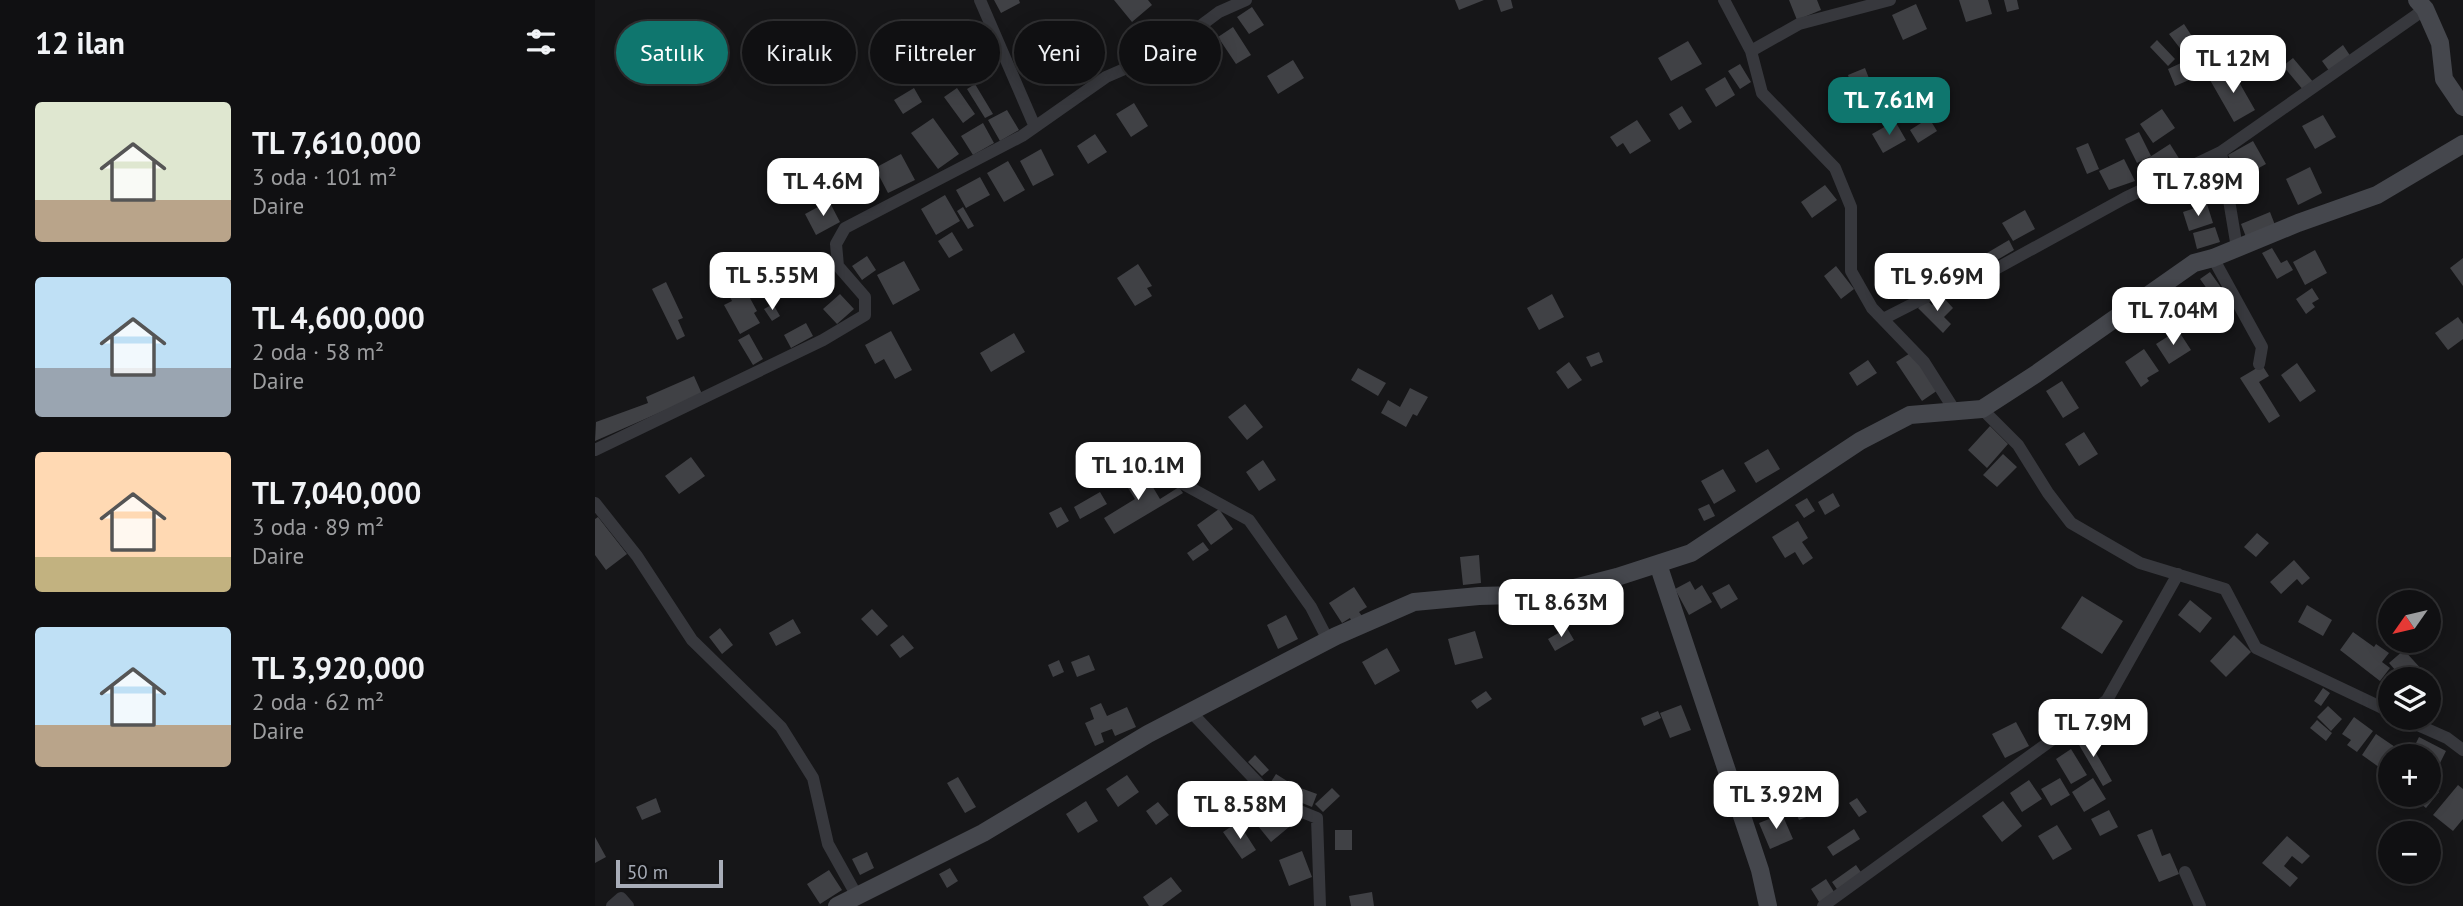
<!DOCTYPE html>
<html lang="tr">
<head>
<meta charset="utf-8">
<style>
  :root { --surface:#101012; --page:#19191b; --text:#f1f3f6; --muted:#9c9d9f; --line:#303032; --accent:#0f766e }
  body { margin:0; font-family:"PT Sans",sans-serif; background:var(--page); color:var(--text); height:100vh; display:flex; flex-direction:column; font-size:26px; white-space:nowrap }
  * { box-sizing:border-box; margin:0 }
  p { font-size:23px; color:var(--muted) }
  .icon { flex:none; width:38px; height:38px; fill:none; stroke:currentColor; stroke-width:2; stroke-linecap:round; stroke-linejoin:round }
  .map { position:relative; flex:1; overflow:hidden }
  .panel { display:flex; flex-direction:column; background:var(--surface); width:595px }
  .panel>* { flex:none }
  .top-card { position:absolute; left:21px; top:21px; width:665px; height:63px; display:flex; gap:14px }
  .needle { width:46px; rotate:236deg }
  .tools { position:absolute; left:1783px; top:590px; display:grid; gap:14px }
  .tools a { display:grid; place-items:center; width:63px; height:63px; border-radius:50%; background:var(--surface); box-shadow:0 4px 18px #0003,0 0 0 2px var(--line); font-size:35px }
  .scale { position:absolute; left:21px; bottom:18px; width:107px; box-sizing:border-box; padding-left:7px; border:4px solid #a8adb8; border-top:0; font-size:19px; line-height:24px; white-space:nowrap; color:#a8adb8; -webkit-text-stroke:5px #111113; paint-order:stroke }
  .price { position:absolute; translate:-50% -60px; padding:0 16px; border-radius:14px; background:#fff; color:#222; font-size:23px; line-height:46px; filter:drop-shadow(0 2px 4px #0008) }
  .price::after { content:''; position:absolute; left:50%; top:42px; width:21px; height:16px; margin-left:-10px; background:inherit; clip-path:polygon(0 0,100% 0,50% 100%) }
  .price.on { background:var(--accent); color:#fff }
  ul { padding:0; list-style:none }
  li { display:flex; align-items:center; gap:21px; height:175px; padding:0 35px }
  li span { display:grid; place-items:center; flex:none; width:196px; height:140px; border-radius:7px; color:#555 }
  li>.icon { margin-inline-start:auto }
  span .icon { width:84px; height:84px; fill:#fffc; stroke-width:1 }
  li b { font-size:30px }
  h2 { display:flex; justify-content:space-between; align-items:center; height:84px; padding:0 35px; font-size:30px }
  .chip { padding:0 24px; border-radius:32px; background:var(--surface); box-shadow:0 4px 18px #0003,0 0 0 2px var(--line); font-size:24px; line-height:63px }
  .chip.on { background:var(--accent); color:#fff }
  main { display:flex; flex:1; min-height:0 }
  .map>svg:first-child { display:block }
</style>
</head>
<body>
<main>
<section class="panel">
<h2>12 ilan<svg class="icon" aria-label="filters" viewBox="0 0 24 24"><path d="M4 7h16M4 17h16"/><circle cx="9" cy="7" r="2"/><circle cx="15" cy="17" r="2"/></svg></h2>
<ul>
<li><span style="background:linear-gradient(#dfe7d0 70%,#b9a48a 0)"><svg class="icon" aria-label="home" viewBox="0 0 24 24"><path d="M3 11l9-7 9 7M6 9v11h12V9"/></svg></span><div><b>TL 7,610,000</b><p>3 oda · 101 m²</p><p>Daire</p></div></li>
<li><span style="background:linear-gradient(#bfe0f5 65%,#9aa5b1 0)"><svg class="icon" aria-label="home" viewBox="0 0 24 24"><path d="M3 11l9-7 9 7M6 9v11h12V9"/></svg></span><div><b>TL 4,600,000</b><p>2 oda · 58 m²</p><p>Daire</p></div></li>
<li><span style="background:linear-gradient(#ffd9b3 75%,#c2b280 0)"><svg class="icon" aria-label="home" viewBox="0 0 24 24"><path d="M3 11l9-7 9 7M6 9v11h12V9"/></svg></span><div><b>TL 7,040,000</b><p>3 oda · 89 m²</p><p>Daire</p></div></li>
<li><span style="background:linear-gradient(#bfe0f5 70%,#b9a48a 0)"><svg class="icon" aria-label="home" viewBox="0 0 24 24"><path d="M3 11l9-7 9 7M6 9v11h12V9"/></svg></span><div><b>TL 3,920,000</b><p>2 oda · 62 m²</p><p>Daire</p></div></li>
</ul>
</section>
<div class="map">
<svg width="1868" height="906" viewBox="0 0 1868 906">
  <rect width="100%" height="100%" fill="#161618"/>
  <path fill="#404145" d="M 399,0 L 424,0 L 425,3 L 406,13 Z
    M 519,0 L 553,0 L 557,5 L 537,22 Z
    M 860,0 L 889,0 L 864,10 Z
    M 902,0 L 916,0 L 918,8 L 906,12 Z
    M 1194,0 L 1222,0 L 1226,10 L 1202,20 Z
    M 1364,0 L 1393,0 L 1397,14 L 1371,22 Z
    M 1409,0 L 1422,0 L 1424,9 L 1412,12 Z
    M 1321,4 L 1332,29 L 1308,40 L 1297,15 Z
    M 657,7 L 669,25 L 654,34 L 642,17 Z
    M 1589,24 L 1602,44 L 1618,58 L 1604,73 L 1574,34 Z
    M 565,25 L 578,40 L 563,53 L 550,38 Z
    M 638,27 L 656,55 L 641,64 L 623,37 Z
    M 1562,40 L 1580,59 L 1573,66 L 1555,47 Z
    M 1093,41 L 1107,64 L 1076,81 L 1063,58 Z
    M 1748,45 L 1756,57 L 1735,72 L 1727,61 Z
    M 1698,58 L 1719,83 L 1709,91 L 1688,66 Z
    M 599,59 L 607,77 L 587,86 L 578,69 Z
    M 698,60 L 709,78 L 683,94 L 672,76 Z
    M 569,62 L 574,72 L 555,81 L 550,70 Z
    M 1586,63 L 1594,80 L 1580,86 L 1573,69 Z
    M 1145,64 L 1156,82 L 1145,89 L 1133,71 Z
    M 1270,68 L 1275,81 L 1257,88 L 1253,75 Z
    M 1636,68 L 1660,110 L 1639,122 L 1615,80 Z
    M 1130,77 L 1140,95 L 1121,107 L 1110,89 Z
    M 380,84 L 398,114 L 390,118 L 372,89 Z
    M 319,88 L 327,102 L 308,114 L 299,100 Z
    M 362,88 L 380,114 L 368,123 L 349,97 Z
    M 539,103 L 553,126 L 536,137 L 521,114 Z
    M 1087,106 L 1097,122 L 1084,130 L 1074,114 Z
    M 1567,109 L 1580,128 L 1558,143 L 1545,124 Z
    M 412,110 L 424,130 L 405,141 L 393,120 Z
    M 1728,115 L 1741,137 L 1720,149 L 1707,126 Z
    M 338,118 L 364,154 L 343,169 L 316,133 Z
    M 1334,118 L 1342,131 L 1323,143 L 1315,130 Z
    M 1042,120 L 1056,141 L 1035,154 L 1028,143 L 1022,147 L 1015,137 Z
    M 1300,121 L 1311,140 L 1288,153 L 1277,134 Z
    M 388,123 L 399,143 L 378,155 L 366,136 Z
    M 1544,132 L 1556,156 L 1542,163 L 1530,139 Z
    M 500,134 L 512,152 L 493,164 L 482,146 Z
    M 1658,141 L 1671,164 L 1646,178 L 1633,155 Z
    M 1493,143 L 1504,169 L 1492,174 L 1481,148 Z
    M 1575,144 L 1585,160 L 1555,180 L 1544,164 Z
    M 446,149 L 459,175 L 438,186 L 425,161 Z
    M 306,154 L 320,180 L 293,193 L 280,168 Z
    M 1529,159 L 1540,181 L 1514,190 L 1504,171 Z
    M 413,161 L 430,190 L 409,202 L 392,173 Z
    M 187,165 L 200,181 L 188,191 L 175,174 Z
    M 1715,167 L 1727,193 L 1703,205 L 1691,179 Z
    M 385,177 L 395,195 L 371,208 L 361,190 Z
    M 1230,185 L 1242,200 L 1217,218 L 1206,202 Z
    M 350,195 L 365,221 L 341,235 L 326,209 Z
    M 234,201 L 245,222 L 221,235 L 210,214 Z
    M 1612,204 L 1618,223 L 1594,231 L 1588,212 Z
    M 368,207 L 379,226 L 373,229 L 362,211 Z
    M 1430,210 L 1440,229 L 1418,241 L 1407,223 Z
    M 1675,212 L 1680,225 L 1651,237 L 1646,224 Z
    M 1620,227 L 1625,242 L 1602,249 L 1598,233 Z
    M 357,232 L 368,250 L 354,258 L 343,241 Z
    M 1414,240 L 1419,250 L 1397,263 L 1392,253 Z
    M 1677,248 L 1686,263 L 1692,260 L 1698,270 L 1682,279 L 1667,253 Z
    M 1720,250 L 1732,273 L 1710,285 L 1698,262 Z
    M 272,256 L 281,270 L 267,280 L 257,266 Z
    M 1868,258 L 1868,286 L 1855,268 Z
    M 309,261 L 325,290 L 298,305 L 282,275 Z
    M 543,264 L 557,286 L 552,288 L 557,296 L 540,306 L 522,278 Z
    M 1241,266 L 1259,289 L 1246,299 L 1229,276 Z
    M 1615,272 L 1630,293 L 1620,300 L 1605,279 Z
    M 124,281 L 131,293 L 122,298 L 115,285 Z
    M 71,282 L 88,318 L 83,320 L 90,336 L 82,340 L 57,289 Z
    M 1717,288 L 1724,299 L 1717,303 L 1720,307 L 1711,314 L 1701,299 Z
    M 150,289 L 162,311 L 159,313 L 165,323 L 145,334 L 129,305 L 137,301 L 135,297 Z
    M 245,294 L 259,309 L 242,324 L 228,309 Z
    M 957,294 L 969,317 L 944,330 L 932,308 Z
    M 1347,296 L 1358,308 L 1349,317 L 1356,324 L 1348,333 L 1323,308 L 1332,300 L 1337,305 Z
    M 178,304 L 185,316 L 177,321 L 169,309 Z
    M 1863,317 L 1868,324 L 1868,339 L 1853,350 L 1840,333 Z
    M 211,323 L 218,336 L 196,348 L 189,335 Z
    M 1583,330 L 1596,350 L 1574,364 L 1561,344 Z
    M 296,331 L 317,370 L 300,379 L 289,359 L 280,364 L 270,345 Z
    M 419,333 L 430,352 L 396,372 L 385,353 Z
    M 154,334 L 168,359 L 158,365 L 143,340 Z
    M 1549,349 L 1564,371 L 1552,378 L 1554,381 L 1546,387 L 1530,362 Z
    M 1004,352 L 1008,362 L 996,367 L 991,357 Z
    M 1317,352 L 1343,390 L 1327,401 L 1301,362 Z
    M 1273,360 L 1282,373 L 1262,386 L 1254,373 Z
    M 974,362 L 987,380 L 973,389 L 961,372 Z
    M 1702,363 L 1721,391 L 1705,402 L 1686,375 Z
    M 1667,365 L 1674,376 L 1664,382 L 1685,416 L 1674,423 L 1645,378 Z
    M 763,368 L 791,383 L 783,396 L 756,380 Z
    M 99,376 L 107,394 L 0,441 L 1,422 L 53,403 L 51,397 Z
    M 1467,381 L 1484,408 L 1468,418 L 1451,391 Z
    M 815,388 L 833,397 L 822,416 L 818,414 L 811,427 L 786,413 L 793,400 L 805,407 Z
    M 650,404 L 668,427 L 652,440 L 633,417 Z
    M 1395,426 L 1413,444 L 1392,468 L 1373,450 Z
    M 1489,432 L 1503,454 L 1484,466 L 1470,444 Z
    M 1173,449 L 1185,469 L 1161,483 L 1149,463 Z
    M 1408,454 L 1422,467 L 1402,487 L 1388,475 Z
    M 96,457 L 110,476 L 84,494 L 70,476 Z
    M 668,460 L 681,480 L 664,491 L 651,472 Z
    M 547,469 L 565,499 L 584,487 L 588,493 L 519,534 L 509,518 L 540,499 L 528,480 Z
    M 1128,469 L 1141,491 L 1119,504 L 1106,481 Z
    M 505,492 L 512,504 L 485,519 L 479,507 Z
    M 1238,493 L 1245,506 L 1230,515 L 1223,502 Z
    M 1212,498 L 1220,511 L 1209,518 L 1200,505 Z
    M 1114,504 L 1120,516 L 1109,521 L 1103,509 Z
    M 466,507 L 474,521 L 462,528 L 454,513 Z
    M 624,509 L 638,529 L 616,545 L 602,525 Z
    M 3,517 L 32,554 L 11,570 L 0,555 L 0,519 Z
    M 1203,521 L 1213,538 L 1207,542 L 1218,558 L 1208,565 L 1200,552 L 1190,558 L 1177,537 Z
    M 1662,533 L 1674,543 L 1661,557 L 1649,547 Z
    M 608,542 L 614,550 L 598,561 L 592,553 Z
    M 884,555 L 886,583 L 868,585 L 865,557 Z
    M 1699,560 L 1715,578 L 1707,585 L 1702,579 L 1686,594 L 1675,582 Z
    M 1095,581 L 1100,590 L 1107,585 L 1117,602 L 1094,615 L 1080,589 Z
    M 1134,584 L 1143,599 L 1126,609 L 1117,593 Z
    M 759,587 L 772,607 L 764,612 L 767,616 L 757,622 L 755,618 L 747,623 L 734,603 Z
    M 1487,596 L 1528,621 L 1507,654 L 1466,628 Z
    M 1595,600 L 1617,618 L 1605,633 L 1583,615 Z
    M 1712,605 L 1737,620 L 1728,636 L 1703,622 Z
    M 974,606 L 979,624 L 972,626 L 967,607 Z
    M 277,609 L 293,626 L 282,636 L 266,619 Z
    M 691,615 L 703,639 L 683,649 L 672,625 Z
    M 198,619 L 206,633 L 181,646 L 174,633 Z
    M 125,628 L 138,645 L 127,654 L 114,637 Z
    M 972,628 L 979,640 L 960,651 L 953,639 Z
    M 880,631 L 888,658 L 860,665 L 853,639 Z
    M 1758,632 L 1779,647 L 1781,644 L 1794,653 L 1787,662 L 1795,668 L 1785,681 L 1745,650 Z
    M 308,635 L 319,648 L 305,658 L 295,645 Z
    M 1639,635 L 1656,652 L 1631,677 L 1615,661 Z
    M 792,648 L 805,671 L 780,685 L 767,662 Z
    M 1809,650 L 1828,671 L 1819,679 L 1808,679 L 1794,663 Z
    M 494,655 L 500,670 L 482,677 L 476,662 Z
    M 464,660 L 469,672 L 458,677 L 453,665 Z
    M 1728,688 L 1735,693 L 1726,706 L 1719,701 Z
    M 891,691 L 897,699 L 882,709 L 876,701 Z
    M 506,703 L 512,716 L 532,707 L 541,727 L 520,736 L 517,729 L 506,733 L 509,742 L 500,746 L 490,723 L 499,719 L 495,708 Z
    M 1086,705 L 1096,730 L 1075,738 L 1065,713 Z
    M 1733,706 L 1747,719 L 1736,731 L 1722,717 Z
    M 1063,711 L 1066,718 L 1049,726 L 1046,718 Z
    M 1759,717 L 1778,731 L 1762,752 L 1752,745 L 1756,740 L 1747,734 Z
    M 1722,720 L 1737,733 L 1731,741 L 1715,728 Z
    M 1421,722 L 1434,746 L 1410,758 L 1397,734 Z
    M 1489,732 L 1517,781 L 1508,786 L 1480,738 Z
    M 1781,734 L 1803,749 L 1788,770 L 1767,755 Z
    M 1824,737 L 1851,751 L 1845,763 L 1818,749 Z
    M 1476,749 L 1492,775 L 1476,784 L 1461,759 Z
    M 660,755 L 674,770 L 667,776 L 653,762 Z
    M 681,774 L 700,786 L 722,794 L 717,807 L 695,798 L 674,785 Z
    M 532,775 L 544,792 L 523,807 L 511,789 Z
    M 363,777 L 381,807 L 370,813 L 352,783 Z
    M 1465,778 L 1475,795 L 1456,806 L 1446,789 Z
    M 1498,778 L 1511,799 L 1489,812 L 1477,792 Z
    M 1434,780 L 1447,799 L 1427,812 L 1415,793 Z
    M 1863,785 L 1868,789 L 1868,819 L 1858,831 L 1838,815 Z
    M 737,788 L 745,796 L 728,812 L 720,804 Z
    M 1839,788 L 1844,792 L 1831,808 L 1826,804 Z
    M 1206,791 L 1216,815 L 1204,820 L 1194,796 Z
    M 61,798 L 66,812 L 47,820 L 41,807 Z
    M 1262,798 L 1272,812 L 1264,817 L 1254,803 Z
    M 491,801 L 503,821 L 483,833 L 471,814 Z
    M 1408,801 L 1427,826 L 1407,842 L 1387,816 Z
    M 563,802 L 574,815 L 561,825 L 551,811 Z
    M 681,810 L 694,827 L 676,842 L 663,826 Z
    M 1514,810 L 1523,827 L 1505,836 L 1496,819 Z
    M 1187,814 L 1198,839 L 1175,849 L 1164,823 Z
    M 643,822 L 661,850 L 647,859 L 628,832 Z
    M 1462,825 L 1477,849 L 1458,860 L 1443,836 Z
    M 1259,829 L 1265,839 L 1238,856 L 1232,847 Z
    M 1557,829 L 1567,856 L 1575,853 L 1584,874 L 1564,882 L 1542,835 Z
    M 740,830 L 757,830 L 757,850 L 740,850 Z
    M 1692,836 L 1715,856 L 1707,864 L 1697,856 L 1689,866 L 1703,878 L 1695,887 L 1667,863 Z
    M 0,837 L 11,857 L 0,863 Z
    M 707,851 L 717,877 L 694,886 L 684,860 Z
    M 272,852 L 279,868 L 265,875 L 257,859 Z
    M 1261,865 L 1268,875 L 1244,892 L 1237,882 Z
    M 355,868 L 363,881 L 352,888 L 344,874 Z
    M 234,870 L 247,890 L 225,904 L 212,884 Z
    M 576,877 L 587,891 L 567,906 L 554,906 L 548,897 Z
    M 1231,879 L 1241,895 L 1226,905 L 1216,889 Z
    M 777,892 L 779,906 L 756,906 L 754,896 Z"/>
  <g fill="none" stroke-linecap="round" stroke-linejoin="round">
    <path stroke="#37383d" stroke-width="12" d="M 385,0 L 440,127
      M 1129,0 L 1156,51 L 1167,93 L 1240,168 L 1256,207 L 1256,271 L 1277,308 L 1329,362 L 1360,411
      M 1156,51 L 1204,24 L 1295,0
      M 1626,152 L 1642,248
      M 1618,258 L 1667,347 L 1664,364
      M 1288,319 L 1337,294 L 1397,271 L 1530,198 L 1626,152 L 1830,9
      M 1387,409 L 1423,445 L 1453,493 L 1476,523 L 1545,563 L 1630,589 L 1661,648 L 1796,712
      M 0,450 L 228,340 L 270,315 L 270,297 L 243,266 L 241,244 L 250,228 L 427,136 L 511,77 L 573,50 L 624,12 L 651,0
      M 561,469 L 654,520 L 716,607 L 733,640
      M 0,503 L 42,556 L 97,640 L 186,727 L 218,778 L 233,844 L 262,896
      M 596,712 L 680,801 L 722,818 L 725,906
      M 1807,718 L 1852,738 L 1868,750
      M 1590,872 L 1605,906
      M 17,906 L 26,898 L 33,906
      M 1228,906 L 1512,700 L 1583,574"/>
    <path stroke="#45474d" stroke-width="18" d="M 1822,0 L 1830,9 L 1845,43 L 1849,79 L 1868,107
      M 1063,564 L 1165,870 L 1173,906
      M 242,906 L 388,833 L 553,734 L 741,636 L 819,602 L 884,596 L 956,594 L 1022,577 L 1096,553 L 1265,441 L 1315,415 L 1387,409 L 1441,374 L 1599,263 L 1618,258 L 1703,223 L 1782,195 L 1868,144"/>
  </g>
</svg>
<div class="tools">
<a><svg class="needle" viewBox="-14 -14 28 28"><path d="M0-13l5 13h-10z" fill="#e53935"/><path d="M0 13l5-13h-10z" fill="#9c9d9f"/></svg></a>
<a><svg class="icon" aria-label="layers" viewBox="0 0 24 24"><path d="M12 4l9 5-9 5-9-5zM3 14l9 5 9-5"/></svg></a>
<a>+</a>
<a>−</a>
</div>
<div class="scale">50 m</div>
<b class="price" style="left:1638px;top:95px">TL 12M</b>
<b class="price on" style="left:1294px;top:137px">TL 7.61M</b>
<b class="price" style="left:228px;top:218px">TL 4.6M</b>
<b class="price" style="left:1603px;top:218px">TL 7.89M</b>
<b class="price" style="left:177px;top:312px">TL 5.55M</b>
<b class="price" style="left:1342px;top:313px">TL 9.69M</b>
<b class="price" style="left:1578px;top:347px">TL 7.04M</b>
<b class="price" style="left:543px;top:502px">TL 10.1M</b>
<b class="price" style="left:966px;top:639px">TL 8.63M</b>
<b class="price" style="left:1498px;top:759px">TL 7.9M</b>
<b class="price" style="left:1181px;top:831px">TL 3.92M</b>
<b class="price" style="left:645px;top:841px">TL 8.58M</b>
<div class="top-card">
<a class="chip on">Satılık</a>
<a class="chip">Kiralık</a>
<a class="chip">Filtreler</a>
<a class="chip">Yeni</a>
<a class="chip">Daire</a>
</div>
</div>
</main>
</body>
</html>
